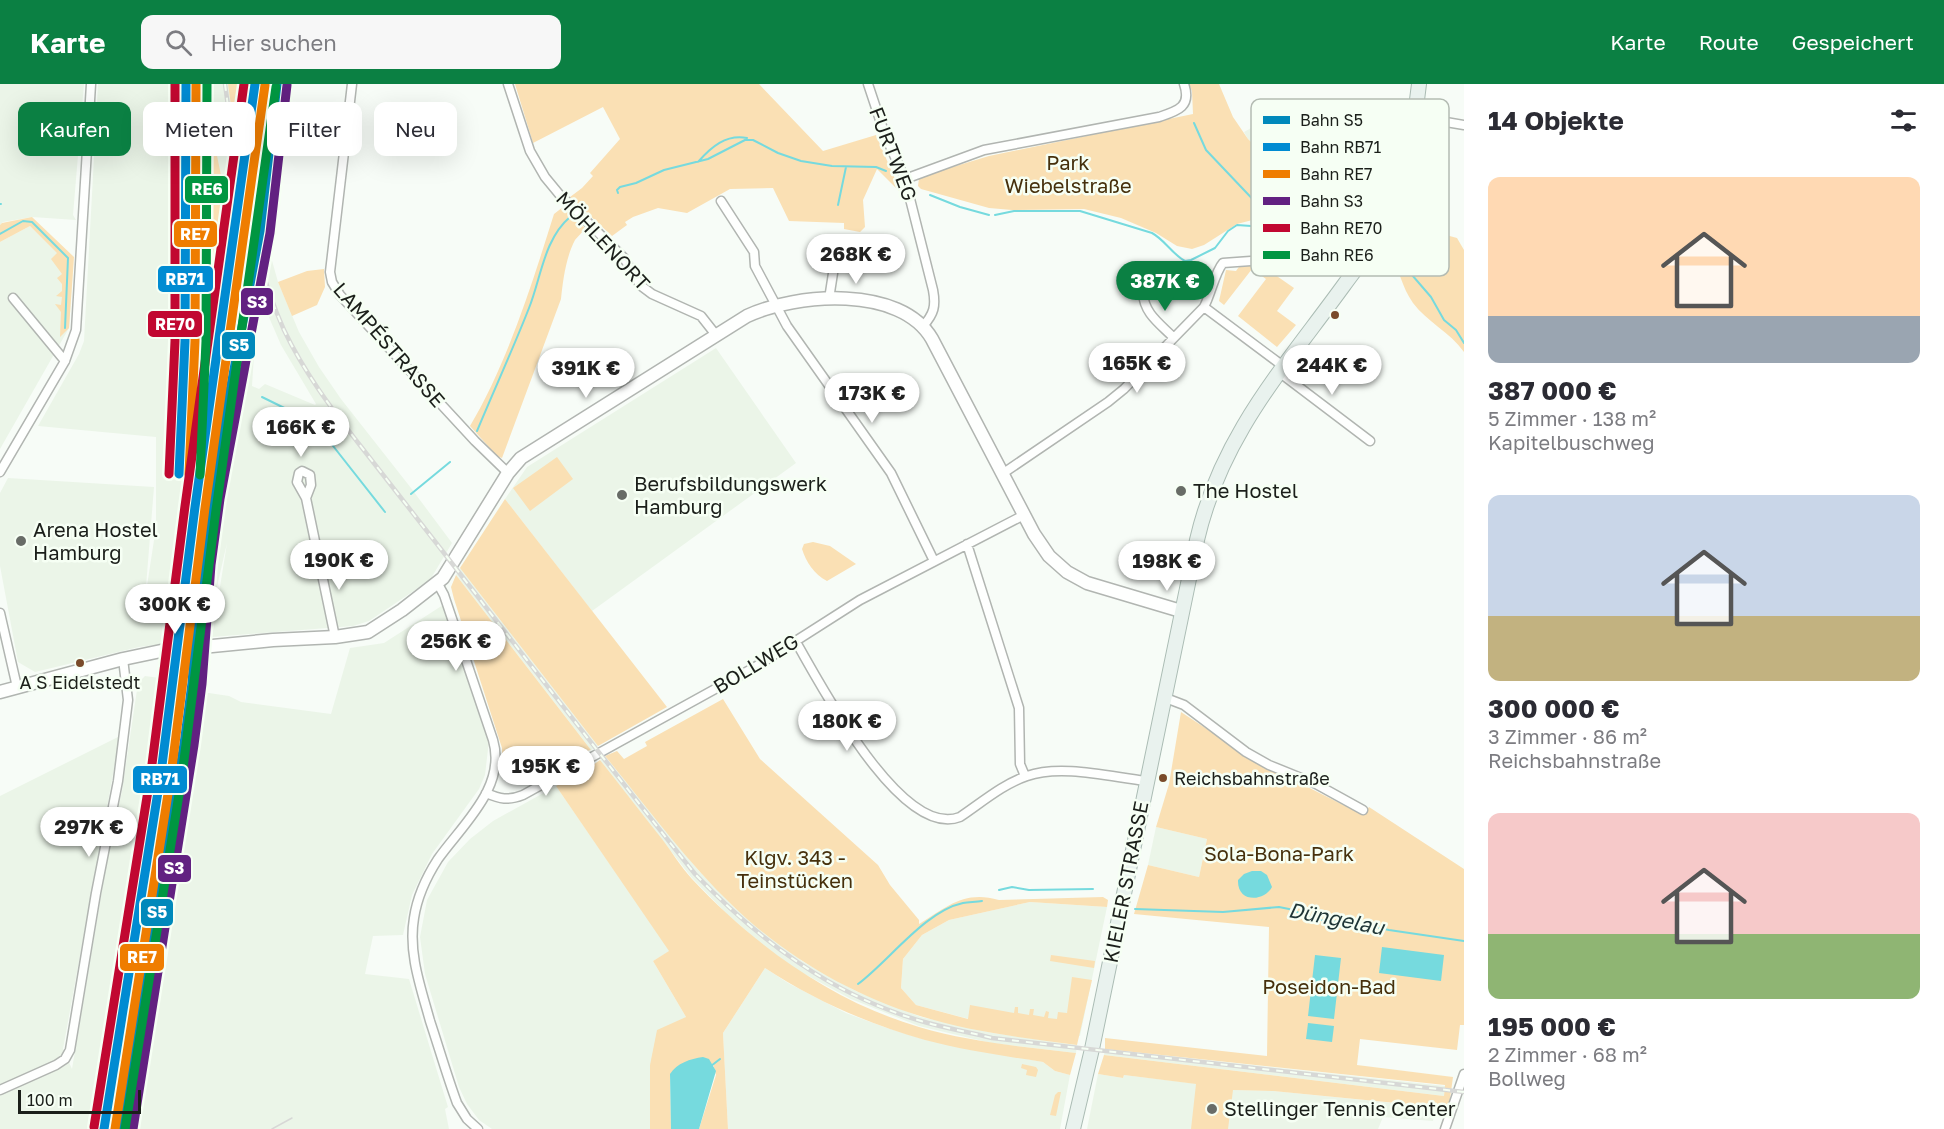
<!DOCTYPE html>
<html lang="de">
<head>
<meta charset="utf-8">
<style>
  :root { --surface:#fff; --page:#f7f7f7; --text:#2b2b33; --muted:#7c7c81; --accent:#0b8043 }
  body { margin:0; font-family:"Golos Text",sans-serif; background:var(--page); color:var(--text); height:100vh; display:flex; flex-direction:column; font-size:22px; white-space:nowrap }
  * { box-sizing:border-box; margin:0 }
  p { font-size:20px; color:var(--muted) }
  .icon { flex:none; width:33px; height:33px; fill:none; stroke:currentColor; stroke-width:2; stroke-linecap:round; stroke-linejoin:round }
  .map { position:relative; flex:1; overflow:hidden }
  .panel { display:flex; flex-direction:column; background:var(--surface); width:480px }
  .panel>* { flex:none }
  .guide { position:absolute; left:18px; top:18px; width:570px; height:54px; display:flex; gap:12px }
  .scale { position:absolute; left:18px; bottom:15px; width:123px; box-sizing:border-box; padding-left:6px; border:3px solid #1b1f1a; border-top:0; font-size:16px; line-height:21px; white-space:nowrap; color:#1b1f1a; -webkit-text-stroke:4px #f6fff4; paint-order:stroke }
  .price { position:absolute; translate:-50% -51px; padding:0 14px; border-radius:21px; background:#fff; color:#222; font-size:20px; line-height:39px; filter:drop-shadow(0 2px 3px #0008) }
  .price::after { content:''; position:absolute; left:50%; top:36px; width:18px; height:14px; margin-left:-9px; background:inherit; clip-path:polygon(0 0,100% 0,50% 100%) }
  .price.current { background:var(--accent); color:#fff }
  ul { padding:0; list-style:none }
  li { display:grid; align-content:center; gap:12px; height:318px; padding:0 24px }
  li span { display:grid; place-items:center; height:186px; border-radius:12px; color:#555 }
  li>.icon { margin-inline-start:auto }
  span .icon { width:108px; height:108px; fill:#fffc; stroke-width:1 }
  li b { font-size:26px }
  h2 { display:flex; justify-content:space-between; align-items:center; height:72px; padding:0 24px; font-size:26px }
  .tag { padding:0 21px; border-radius:12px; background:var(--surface); box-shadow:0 6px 24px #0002; font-size:21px; line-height:54px }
  .tag.current { background:var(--accent); color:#fff }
  header { display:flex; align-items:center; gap:36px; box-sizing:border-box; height:84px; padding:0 30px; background:var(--accent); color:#fff }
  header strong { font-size:28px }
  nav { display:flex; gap:33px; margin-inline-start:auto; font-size:21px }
  .search { width:420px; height:54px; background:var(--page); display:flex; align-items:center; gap:15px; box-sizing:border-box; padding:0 21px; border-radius:12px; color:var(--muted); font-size:22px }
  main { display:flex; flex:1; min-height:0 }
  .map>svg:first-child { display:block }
</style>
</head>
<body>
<header>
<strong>Karte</strong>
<div class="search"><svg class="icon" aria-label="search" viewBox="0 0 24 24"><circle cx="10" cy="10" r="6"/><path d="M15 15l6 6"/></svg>Hier suchen</div>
<nav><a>Karte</a><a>Route</a><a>Gespeichert</a></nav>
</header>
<main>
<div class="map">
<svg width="1464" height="1045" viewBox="0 0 1464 1045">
  <rect width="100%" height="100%" fill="#f7fcf7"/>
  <path fill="#ebf5e8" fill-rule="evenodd" d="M 0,0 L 84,0 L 73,131 L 76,136 L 32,133 L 3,138 L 0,141 Z
    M 98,0 L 294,0 L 282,66 L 271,173 L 278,198 L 299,248 L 319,283 L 341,315 L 411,404 L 452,459 L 430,496 L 369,537 L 353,542 L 212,553 L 227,459 L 205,555 L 139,563 L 35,588 L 18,578 L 0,482 L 0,409 L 8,394 L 154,403 L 145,515 L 156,443 L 156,353 L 38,342 L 79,270 L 84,257 ZM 257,224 L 265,224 L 281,261 L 316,320 L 315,321 L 265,300 L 259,305 L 252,302 Z
    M 1269,34 L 1301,66 L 1315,87 L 1314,92 L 1278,80 L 1269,75 L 1248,55 L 1244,48 Z
    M 30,142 L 73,184 L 69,244 L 0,365 L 0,158 Z
    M 716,264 L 796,379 L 592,527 L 505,415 L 527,383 Z
    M 460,484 L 598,662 L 591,666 L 456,491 Z
    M 443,521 L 489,657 L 485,691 L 479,705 L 432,770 L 412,811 L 403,851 L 373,852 L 365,890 L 409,895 L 448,1023 L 445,1025 L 449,1045 L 0,1045 L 0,712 L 120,652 L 63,965 L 72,985 L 110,759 L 122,707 L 138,599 L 145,592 L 181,597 L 182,590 L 189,590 L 188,598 L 201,600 L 202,608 L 229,612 L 241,618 L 331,630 L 350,564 L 384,559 Z
    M 605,672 L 699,787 L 734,823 L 802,877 L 856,907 L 921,933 L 993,949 L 1077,961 L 1076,969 L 991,959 L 919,942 L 851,915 L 797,886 L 764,862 L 727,830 L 691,793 L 600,676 Z
    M 556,702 L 670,867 L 653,877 L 686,933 L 650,981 L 650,1045 L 492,1045 L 479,1036 L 467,1020 L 459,1003 L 425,890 L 420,853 L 427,816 L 448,778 L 470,755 L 493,737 Z
    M 1156,743 L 1207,755 L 1199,793 L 1148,781 Z
    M 1030,818 L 1107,823 L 1080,952 L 969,935 L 916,921 L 901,904 L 903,875 L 922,851 L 949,836 Z
    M 765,884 L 788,899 L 846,929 L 884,943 L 926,956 L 1043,978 L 1055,987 L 1070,991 L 1060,1045 L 728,1045 L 723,949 Z
    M 1105,965 L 1445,1002 L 1444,1012 L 1104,971 Z
    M 1098,990 L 1123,994 L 1124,991 L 1233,1004 L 1234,1006 L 1273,1007 L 1435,1023 L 1433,1037 L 1383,1033 L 1378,1045 L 1087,1045 Z"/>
  <path fill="#fae0b4" d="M 228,0 L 244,0 L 237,50 L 235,50 Z
    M 515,0 L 759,0 L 823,67 L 876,51 L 901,109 L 877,85 L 863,116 L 865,143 L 860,148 L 844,145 L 844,139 L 789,137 L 773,104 L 730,105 L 687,129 L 658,124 L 633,133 L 625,138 L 627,141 L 612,152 L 570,113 L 582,104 L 593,92 L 590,89 L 620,55 L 603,23 L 533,59 Z
    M 1189,0 L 1219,0 L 1233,33 L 1248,55 L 1269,75 L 1283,83 L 1314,92 L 1349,118 L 1380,125 L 1371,144 L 1352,134 L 1339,131 L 1299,130 L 1264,133 L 1237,140 L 1204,161 L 1192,165 L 1177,162 L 1156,149 L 1121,134 L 1084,125 L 1012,126 L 989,124 L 921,105 L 918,102 L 919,94 L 923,92 L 989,72 L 1193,30 L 1192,7 Z
    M 212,47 L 227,121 L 196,342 L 193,341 L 200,254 Z
    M 563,123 L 585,144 C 582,149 578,152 575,156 C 566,173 563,196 561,215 L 502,374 L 497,372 L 470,342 C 507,280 532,200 554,130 Z
    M 32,133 L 74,173 L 69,244 L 60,253 L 61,228 L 55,220 L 61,221 L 62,213 L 56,212 L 62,207 L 62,200 L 57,194 L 62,190 L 51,175 L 57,169 L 30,142 L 0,158 L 0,141 L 2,139 Z
    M 1398,138 L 1457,154 L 1464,166 L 1464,268 C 1450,248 1427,238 1413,219 C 1399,199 1401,182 1382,162 Z
    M 1241,180 L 1270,180 L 1271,188 L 1294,204 L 1277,227 L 1296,241 L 1277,263 L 1238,232 L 1266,195 L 1252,185 L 1224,221 L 1219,217 L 1226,186 L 1236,187 Z
    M 324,185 L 325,203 L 317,221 L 292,232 L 278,198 L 307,187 Z
    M 557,373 L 573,395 L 530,427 L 513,404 Z
    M 505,415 L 667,623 L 598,662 L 460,484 Z
    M 813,458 L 830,462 L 856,480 L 827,497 C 814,490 806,478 802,465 L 804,460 Z
    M 456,491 L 591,666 L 574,669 L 520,701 C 505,691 502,682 502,664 L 454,515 L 451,503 Z
    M 723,615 L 760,675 L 878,781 L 890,801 L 919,836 L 919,840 C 947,823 964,806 999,816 L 1103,813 L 1108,816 L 1107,823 L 1030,818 L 949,836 L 922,851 L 903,875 L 901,904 L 916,921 L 968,935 L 970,921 L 1014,929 L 1015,923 L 1018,923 L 1018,929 L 1029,931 L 1030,925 L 1034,925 L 1033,931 L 1044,933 L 1046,927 L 1049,928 L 1048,934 L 1057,935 L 1058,928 L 1067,929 L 1072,893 L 1092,896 L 1077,961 C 1025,954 971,948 920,932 C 851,911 785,872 733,822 C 686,777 647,723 605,672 L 617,667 L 624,675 L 647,662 L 645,658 Z
    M 1181,628 L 1254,676 L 1363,731 L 1369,723 L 1464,785 L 1464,941 L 1460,941 L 1457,966 L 1360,955 L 1357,981 L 1453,993 L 1449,1022 L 1437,1023 L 1273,1007 L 1233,1006 L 1228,1045 L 1191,1045 L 1196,1000 L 1124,991 L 1123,994 L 1098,990 L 1104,971 L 1444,1012 L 1445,1001 L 1105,965 L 1105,954 L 1267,972 L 1269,843 L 1134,830 L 1148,781 L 1199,793 L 1207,755 L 1156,743 L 1169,700 Z
    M 600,676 C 621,702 641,729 662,755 C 672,768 681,783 692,795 C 754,861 831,917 919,943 C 970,958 1023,963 1076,969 L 1070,991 L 1055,987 L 1043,978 C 1004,972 963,966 925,956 C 868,940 814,916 765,884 L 723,949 L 728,1045 L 699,1045 L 716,991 L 713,980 L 670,990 L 671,1045 L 650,1045 L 650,981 L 657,946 L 686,933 L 653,877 L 669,867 L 556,702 L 586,686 Z
    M 1051,871 L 1095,877 L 1094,884 L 1050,877 Z
    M 1022,980 L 1036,983 L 1038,986 L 1036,993 L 1026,991 L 1027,986 L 1021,984 Z
    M 1058,1008 L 1061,1008 L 1056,1032 L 1050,1031 L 1055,1011 Z"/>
  <path fill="#76dade" d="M 1252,787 L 1261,787 L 1267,791 L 1272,803 C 1264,818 1237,819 1238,796 L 1244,790 Z
    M 1382,863 L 1444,871 L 1441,897 L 1379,889 Z
    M 1315,871 L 1341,874 L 1334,935 L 1308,932 Z
    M 1308,939 L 1334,942 L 1332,958 L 1306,955 Z
    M 703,973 L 709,975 L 716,987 L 699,1045 L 671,1045 L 670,990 C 677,979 690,975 703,973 Z"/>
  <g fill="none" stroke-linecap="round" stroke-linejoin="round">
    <path stroke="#76dade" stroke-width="2" d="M 1194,39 L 1206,66 L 1262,125
      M 698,78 C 711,63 726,50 747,54
      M 618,109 L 617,106 L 620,103 L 636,99 L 664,86 L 708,75 L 745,56 L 753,56 L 778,69 L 801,77 L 832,82 L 876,83 L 886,87
      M 930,111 L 960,123 L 989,131
      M 0,120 L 1,120
      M 838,121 L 846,83
      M 995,131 L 1014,127 L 1080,127 L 1152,149 C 1165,156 1172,170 1185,177 L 1191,176 L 1215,164 L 1228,147 L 1237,141 L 1265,143 L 1298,135 L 1313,137 L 1331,133 L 1352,137 L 1368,148
      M 1268,132 L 1275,140
      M 0,150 L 23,137 L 32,138 L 68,174 L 65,244
      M 1387,162 L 1431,213 L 1444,236 L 1456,246 L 1464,259
      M 262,313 L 315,339 L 385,428
      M 477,347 C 494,306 513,265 529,224 C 541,194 544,155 570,133
      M 411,410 L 450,378
      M 999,806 L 1012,803 L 1029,806 L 1093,805
      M 1135,825 L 1223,828 L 1279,823 L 1289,825 L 1314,835 L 1370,842 L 1389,846 L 1464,857
      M 858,900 C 889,877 925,827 963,819 C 969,818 976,818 982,817
      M 711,982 L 720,975"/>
    <defs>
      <path id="street" d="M 352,0 L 330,188 L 332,198 L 340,211 L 475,357 L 508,389
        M 508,0 L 530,67 L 545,93 L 559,110 L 624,174 L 640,201 L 652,210 L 701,232 L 716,251
        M 868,0 L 885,51 L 905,95 L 933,206 C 936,222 934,230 923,242
        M 1440,37 L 1464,41
        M 905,95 L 984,66 L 1159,33 C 1177,27 1192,23 1184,0
        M 721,117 L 754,168 L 755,182 L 787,242 L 891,389 L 934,477
        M 1143,209 C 1144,229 1159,239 1173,253
        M 13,214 L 65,277
        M 829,215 L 836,170
        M 1204,223 L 1283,282
        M 1279,288 L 1370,357
        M 0,388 L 65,277 L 76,246 L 91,0
        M 1002,390 L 1108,318 L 1124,305 L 1204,223 C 1211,210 1215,188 1223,179 L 1318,172
        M 306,414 L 311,401 L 310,391 L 302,387 L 299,389 L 297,398 L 306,414 L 335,553
        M 967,460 L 1019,624 L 1020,680 L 1025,692
        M 438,500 L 444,511 L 493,656 C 507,703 462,741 438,775 C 427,792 417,814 414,834 C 408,869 421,904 430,937 C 439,964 447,992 457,1019 L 467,1035 L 478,1045
        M 0,529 L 17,603
        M 796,558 C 820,599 901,756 960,733 C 981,719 1003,700 1027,692 C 1061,680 1111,693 1146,697
        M 1163,613 L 1184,621 L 1246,668 L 1269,681 L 1316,700 L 1363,726
        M 486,709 C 500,715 508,717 523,711 L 755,583 L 860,516 L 1024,431
        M 0,1006 L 56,981 L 65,975 L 70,966 L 96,809 L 118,697 L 128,616 L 123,575
        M 1445,1045 L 1464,990"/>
      <path id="secondary" d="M 0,608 L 123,575 L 161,567 L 273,556 L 335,553 L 368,548 L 402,526 L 443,494 L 508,389 L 521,374 L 747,232 C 796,209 901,201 932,255 L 1034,450 L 1049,472 L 1067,488 L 1087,499 L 1181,527"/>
      <path id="primary" d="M 1073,1045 L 1092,965 L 1197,456 C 1221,352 1283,285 1344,201 C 1357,183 1372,165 1383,146 C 1404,109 1414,42 1419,0"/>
    </defs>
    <use href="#street" stroke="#b1b5b1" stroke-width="11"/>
    <use href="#secondary" stroke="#b1b5b1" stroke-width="15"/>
    <use href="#primary" stroke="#abbcb4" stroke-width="16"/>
    <use href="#street" stroke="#fefffe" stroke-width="8"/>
    <use href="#secondary" stroke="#fefffe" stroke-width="12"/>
    <use href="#primary" stroke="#e9f2ee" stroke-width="14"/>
    <path stroke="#d7d8d6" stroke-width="1.5" d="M 126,1017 L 128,964
      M 272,1045 L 292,1034"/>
    <defs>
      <path id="rail" d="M 225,0 C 235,77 252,175 284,246 C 304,288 331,324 359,360 C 385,393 411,427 437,460 C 523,571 608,681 695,790 C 760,857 830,910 921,937 C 944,944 969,948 992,954 L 1464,1008
        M 239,68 L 248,0
        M 228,317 L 240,206
        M 189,366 L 205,71 L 206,0
        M 98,1045 L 156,688 L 197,366 L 236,89"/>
    </defs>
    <use href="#rail" stroke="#d7d8d6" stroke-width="4.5"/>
    <use href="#rail" stroke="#f6fff4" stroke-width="2" stroke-dasharray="7" stroke-linecap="butt"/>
    <defs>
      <path id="rail-1" d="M 122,1045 L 184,660 L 192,599 L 201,480 L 210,413 L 260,147 L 277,0"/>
      <path id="rail-2" d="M 179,390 L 185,257 L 186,0
        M 104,1045 L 161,689 L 195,423 L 255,0"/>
      <path id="rail-3" d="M 189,390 L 195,257 L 196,0
        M 115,1045 L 171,691 L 205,424 L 265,1"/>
      <path id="rail-4" d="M 133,1045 L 194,661 L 202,600 L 211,481 L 220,415 L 270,149 L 287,1"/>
      <path id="rail-5" d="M 169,390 L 175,257 L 175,0
        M 94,1043 L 151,688 L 185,422 L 244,0"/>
      <path id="rail-6" d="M 200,391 L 206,257 L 207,0
        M 125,1045 L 182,692 L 216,426 L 276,3"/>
    </defs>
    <use href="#rail-1" stroke="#f6fff4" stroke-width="14"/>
    <use href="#rail-2" stroke="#f6fff4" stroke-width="14"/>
    <use href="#rail-3" stroke="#f6fff4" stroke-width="14"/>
    <use href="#rail-4" stroke="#f6fff4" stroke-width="14"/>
    <use href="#rail-5" stroke="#f6fff4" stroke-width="14"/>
    <use href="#rail-6" stroke="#f6fff4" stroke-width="14"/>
    <use href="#rail-1" stroke="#0089bb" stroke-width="9"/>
    <use href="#rail-2" stroke="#008bd2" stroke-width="9"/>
    <use href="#rail-3" stroke="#ef7d00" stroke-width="9"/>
    <use href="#rail-4" stroke="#622181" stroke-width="9"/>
    <use href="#rail-5" stroke="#c10831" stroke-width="9"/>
    <use href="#rail-6" stroke="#009641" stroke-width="9"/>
  </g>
  <g fill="#7a4b2a" stroke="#f6fff4" stroke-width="2">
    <circle cx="1335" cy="231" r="5"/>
    <circle cx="80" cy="579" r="5"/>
    <circle cx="1163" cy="694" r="5"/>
  </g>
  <g fill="#686c67" stroke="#f6fff4" stroke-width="2">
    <circle cx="1181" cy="407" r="6"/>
    <circle cx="622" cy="411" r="6"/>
    <circle cx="21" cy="457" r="6"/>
    <circle cx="1212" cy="1025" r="6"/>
  </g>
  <g text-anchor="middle" stroke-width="5" stroke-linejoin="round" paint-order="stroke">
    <g font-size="18" fill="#1b1f1a" stroke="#f6fff4">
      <text x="80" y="605">A S Eidelstedt</text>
      <text x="1174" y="701" text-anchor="start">Reichsbahnstraße</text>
    </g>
    <g font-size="20" fill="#1b1f1a" stroke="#f6fff4">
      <text transform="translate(893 70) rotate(69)" y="7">FURTWEG</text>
      <text transform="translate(603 157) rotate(47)" y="7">MÖHLENORT</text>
      <text transform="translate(389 261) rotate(49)" y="7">LAMPÉSTRASSE</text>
      <text transform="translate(756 580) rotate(-31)" y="7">BOLLWEG</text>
      <text transform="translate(1126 798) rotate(-79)" y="7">KIELER STRASSE</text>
    </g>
    <g font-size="20" fill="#46300c" stroke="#f6fff4">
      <text x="1068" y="86">Park<tspan x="1068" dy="23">Wiebelstraße</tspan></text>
      <text x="1279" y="777">Sola-Bona-Park</text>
      <text x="795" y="781">Klgv. 343 -<tspan x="795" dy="23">Teinstücken</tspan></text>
      <text x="1329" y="910">Poseidon-Bad</text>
    </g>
    <g font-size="20" fill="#1b1f1a" stroke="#f6fff4" text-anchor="start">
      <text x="634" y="407">Berufsbildungswerk<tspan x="634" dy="23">Hamburg</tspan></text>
      <text x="1193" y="414">The Hostel</text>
      <text x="33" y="453">Arena Hostel<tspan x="33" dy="23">Hamburg</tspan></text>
      <text x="1224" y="1032">Stellinger Tennis Center</text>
    </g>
    <g font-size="21" font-style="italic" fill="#1e3536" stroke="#f6fff4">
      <text transform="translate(1336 835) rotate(11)" y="7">Düngelau</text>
    </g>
  </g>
  <rect x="1251" y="15" width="198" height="177" rx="9" fill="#f6fff4" stroke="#b4bcb3" stroke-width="1.5"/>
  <rect x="1263" y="32" width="27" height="8" fill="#0089bb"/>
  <rect x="1263" y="59" width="27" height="8" fill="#008bd2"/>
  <rect x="1263" y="86" width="27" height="8" fill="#ef7d00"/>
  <rect x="1263" y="113" width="27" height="8" fill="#622181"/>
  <rect x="1263" y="140" width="27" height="8" fill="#c10831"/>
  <rect x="1263" y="167" width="27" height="8" fill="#009641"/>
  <g font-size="16" fill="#1b1f1a">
    <text x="1300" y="42">Bahn S5</text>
    <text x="1300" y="69">Bahn RB71</text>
    <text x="1300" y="96">Bahn RE7</text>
    <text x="1300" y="123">Bahn S3</text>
    <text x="1300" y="150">Bahn RE70</text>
    <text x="1300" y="177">Bahn RE6</text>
  </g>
  <g stroke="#f6fff4" stroke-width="2">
    <rect x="184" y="91" width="45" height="29" rx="6" fill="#009641"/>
    <rect x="173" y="136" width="45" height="28" rx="6" fill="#ef7d00"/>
    <rect x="157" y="181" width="57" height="28" rx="6" fill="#008bd2"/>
    <rect x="240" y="203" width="34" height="29" rx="6" fill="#622181"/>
    <rect x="147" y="226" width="56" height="28" rx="6" fill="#c10831"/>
    <rect x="221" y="247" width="35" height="29" rx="6" fill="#0089bb"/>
    <rect x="132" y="681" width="56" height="29" rx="6" fill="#008bd2"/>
    <rect x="157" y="770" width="35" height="29" rx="6" fill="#622181"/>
    <rect x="140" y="814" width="34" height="29" rx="6" fill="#0089bb"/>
    <rect x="119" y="859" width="46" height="29" rx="6" fill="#ef7d00"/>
  </g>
  <g font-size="16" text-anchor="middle" font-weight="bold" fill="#fff">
    <text x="207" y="111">RE6</text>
    <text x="195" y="156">RE7</text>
    <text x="185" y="201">RB71</text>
    <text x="257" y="224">S3</text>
    <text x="175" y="246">RE70</text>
    <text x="239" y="267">S5</text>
    <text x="160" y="701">RB71</text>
    <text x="174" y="790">S3</text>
    <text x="157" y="834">S5</text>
    <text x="142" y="879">RE7</text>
  </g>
</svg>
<div class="scale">100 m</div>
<b class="price" style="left:856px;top:201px">268K €</b>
<b class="price current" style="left:1165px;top:228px">387K €</b>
<b class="price" style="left:1137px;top:310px">165K €</b>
<b class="price" style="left:1332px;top:312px">244K €</b>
<b class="price" style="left:586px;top:315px">391K €</b>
<b class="price" style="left:872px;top:340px">173K €</b>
<b class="price" style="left:301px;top:374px">166K €</b>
<b class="price" style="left:339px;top:507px">190K €</b>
<b class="price" style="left:1167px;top:508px">198K €</b>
<b class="price" style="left:175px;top:551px">300K €</b>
<b class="price" style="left:456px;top:588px">256K €</b>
<b class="price" style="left:847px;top:668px">180K €</b>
<b class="price" style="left:546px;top:713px">195K €</b>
<b class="price" style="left:89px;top:774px">297K €</b>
<div class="guide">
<a class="tag current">Kaufen</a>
<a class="tag">Mieten</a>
<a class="tag">Filter</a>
<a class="tag">Neu</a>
</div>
</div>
<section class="panel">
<h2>14 Objekte<svg class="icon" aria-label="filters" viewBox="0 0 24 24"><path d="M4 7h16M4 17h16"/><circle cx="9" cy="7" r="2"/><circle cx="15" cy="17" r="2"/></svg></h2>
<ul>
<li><span style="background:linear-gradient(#ffd9b3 75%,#9aa5b1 0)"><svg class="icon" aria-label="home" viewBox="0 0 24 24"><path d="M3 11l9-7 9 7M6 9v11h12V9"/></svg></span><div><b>387 000 €</b><p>5 Zimmer · 138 m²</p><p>Kapitelbuschweg</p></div></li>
<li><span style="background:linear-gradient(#c9d6e8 65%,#c2b280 0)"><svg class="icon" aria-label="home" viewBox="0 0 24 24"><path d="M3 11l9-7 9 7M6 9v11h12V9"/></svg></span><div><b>300 000 €</b><p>3 Zimmer · 86 m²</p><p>Reichsbahnstraße</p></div></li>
<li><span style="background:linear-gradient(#f6c9c9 65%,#8fb573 0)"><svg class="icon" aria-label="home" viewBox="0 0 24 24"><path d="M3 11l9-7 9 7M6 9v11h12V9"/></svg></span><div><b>195 000 €</b><p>2 Zimmer · 68 m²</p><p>Bollweg</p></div></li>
</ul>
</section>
</main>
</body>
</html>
